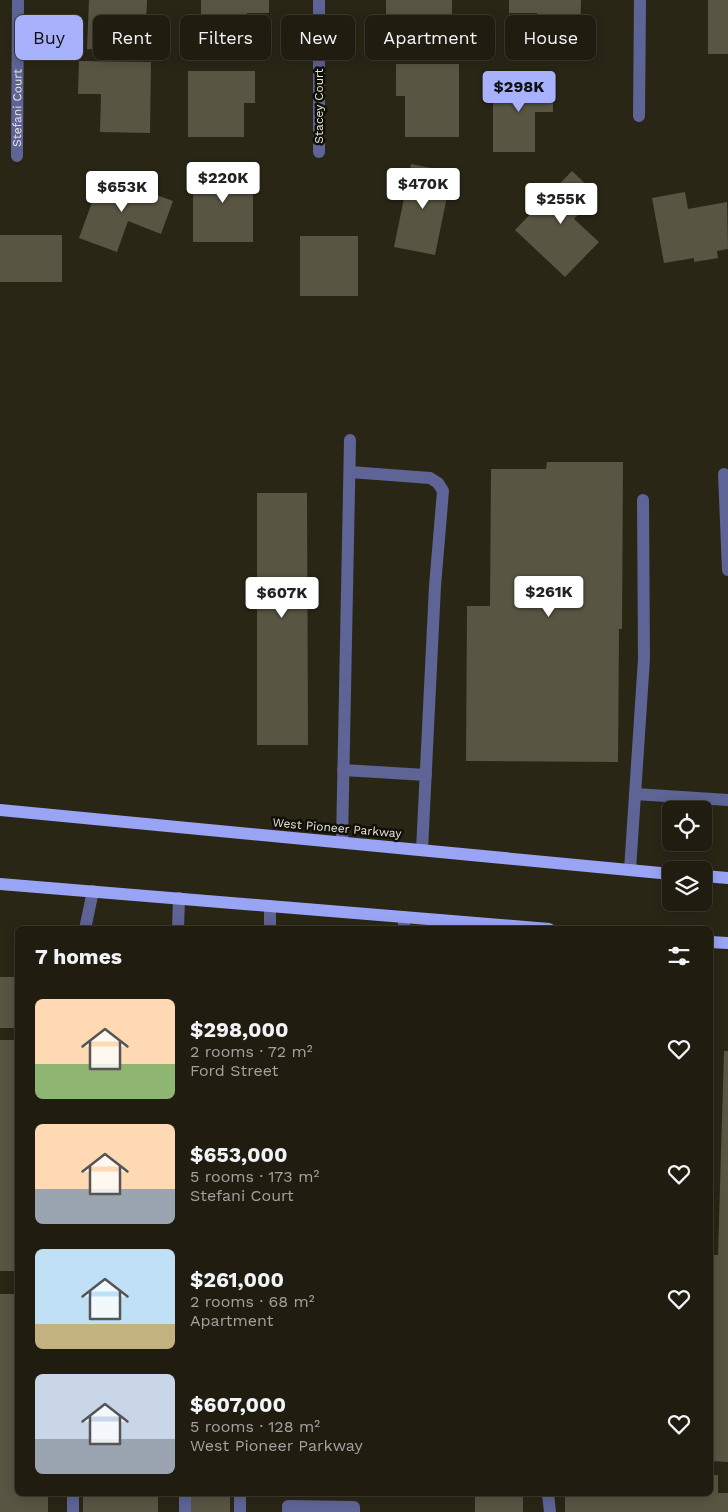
<!DOCTYPE html>
<html lang="en">
<head>
<meta charset="utf-8">
<style>
  :root { --surface:#201c10; --page:#282519; --text:#f1f3f6; --muted:#a2a19f; --line:#3d3a30; --accent:#a7b1fc }
  body { margin:0; font-family:"Work Sans",sans-serif; background:var(--page); color:var(--text); height:100vh; display:flex; flex-direction:column; font-size:19px; white-space:nowrap }
  * { box-sizing:border-box; margin:0 }
  p { font-size:16px; color:var(--muted) }
  .icon { flex:none; width:28px; height:28px; fill:none; stroke:currentColor; stroke-width:2; stroke-linecap:round; stroke-linejoin:round }
  .map { position:relative; flex:1; overflow:hidden }
  .details { position:absolute; left:15px; top:926px; width:698px; height:570px; display:flex; flex-direction:column; background:var(--surface); border-radius:8px; box-shadow:0 2px 12px #0003,0 0 0 1px var(--line) }
  .details>* { flex:none }
  .guide { position:absolute; left:15px; top:15px; width:699px; height:45px; display:flex; gap:10px }
  .tools { position:absolute; left:662px; top:801px; display:grid; gap:10px }
  .tools a { display:grid; place-items:center; width:50px; height:50px; border-radius:8px; background:var(--surface); box-shadow:0 2px 12px #0003,0 0 0 1px var(--line); font-size:25px }
  .price { position:absolute; translate:-50% -42px; padding:0 11px; border-radius:5px; background:#fff; color:#222; font-size:16px; line-height:32px; filter:drop-shadow(0 1px 2px #0008) }
  .price::after { content:''; position:absolute; left:50%; top:30px; width:15px; height:11px; margin-left:-8px; background:inherit; clip-path:polygon(0 0,100% 0,50% 100%) }
  .price.selected { background:var(--accent); color:#111 }
  ul { padding:0; list-style:none }
  li { display:flex; align-items:center; gap:15px; height:125px; padding:0 20px }
  li span { display:grid; place-items:center; flex:none; width:140px; height:100px; border-radius:8px; color:#555 }
  li>.icon { margin-inline-start:auto }
  span .icon { width:60px; height:60px; fill:#fffc; stroke-width:1 }
  li b { font-size:21px }
  h2 { display:flex; justify-content:space-between; align-items:center; height:60px; padding:0 20px; font-size:21px }
  .chip { padding:0 18px; border-radius:8px; background:var(--surface); box-shadow:0 2px 12px #0003,0 0 0 1px var(--line); font-size:18px; line-height:45px }
  .chip.selected { background:var(--accent); color:#111 }
  .map>svg:first-child { display:block }
</style>
</head>
<body>
<div class="map">
<svg width="728" height="1512" viewBox="0 0 728 1512">
  <rect width="100%" height="100%" fill="#2a2616"/>
  <path fill="#595543" d="M 89,0 L 147,0 L 145,51 L 87,49 Z
    M 201,0 L 269,0 L 269,13 L 247,13 L 247,48 L 201,48 Z
    M 386,0 L 452,0 L 452,50 L 386,50 Z
    M 509,0 L 581,0 L 580,49 L 536,49 L 537,13 L 509,13 Z
    M 708,0 L 728,0 L 728,54 L 708,54 Z
    M 79,61 L 151,62 L 150,133 L 100,132 L 101,94 L 78,94 Z
    M 396,64 L 459,64 L 459,137 L 405,137 L 405,96 L 396,96 Z
    M 188,71 L 255,71 L 255,103 L 244,103 L 244,137 L 188,137 Z
    M 493,80 L 553,80 L 553,112 L 535,112 L 535,152 L 493,152 Z
    M 411,164 L 452,172 L 435,255 L 394,247 Z
    M 193,165 L 253,165 L 253,242 L 193,242 Z
    M 572,171 L 597,195 L 574,219 L 599,242 L 565,277 L 515,230 Z
    M 102,175 L 173,201 L 161,234 L 128,221 L 117,252 L 79,238 Z
    M 685,192 L 688,209 L 727,202 L 728,249 L 717,251 L 718,258 L 694,262 L 694,258 L 664,263 L 652,198 Z
    M 0,235 L 62,235 L 62,282 L 0,282 Z
    M 300,236 L 358,236 L 358,296 L 300,296 Z
    M 547,462 L 623,462 L 622,629 L 619,629 L 618,762 L 466,761 L 467,606 L 490,606 L 491,469 L 546,469 Z
    M 257,493 L 307,493 L 308,745 L 257,745 Z
    M 0,977 L 18,977 L 18,1028 L 0,1028 Z
    M 0,1040 L 18,1040 L 18,1271 L 0,1271 Z
    M 724,1051 L 728,1051 L 728,1462 L 710,1461 L 710,1255 L 718,1255 Z
    M 0,1294 L 18,1294 L 18,1494 L 48,1494 L 48,1512 L 0,1512 Z
    M 710,1475 L 718,1475 L 718,1493 L 728,1493 L 728,1512 L 565,1512 L 565,1494 L 710,1494 Z
    M 83,1494 L 158,1494 L 158,1512 L 83,1512 Z
    M 191,1494 L 230,1494 L 230,1512 L 191,1512 Z
    M 475,1494 L 523,1494 L 523,1512 L 475,1512 Z"/>
  <g fill="none" stroke-linecap="round" stroke-linejoin="round">
    <g stroke="#5e6495" stroke-width="12">
      <path d="M 319,0 L 319,152"/>
      <path d="M 639,116 L 640,0"/>
      <path id="s1" d="M 17,156 L 18,0"/>
      <path d="M 350,472 L 430,478 L 438,483 L 443,491 L 435,586 L 422,850"/>
      <path d="M 724,474 L 728,570"/>
      <path d="M 343,770 L 426,775"/>
      <path d="M 635,794 L 728,800"/>
      <path d="M 342,842 L 350,440"/>
      <path d="M 630,870 L 644,659 L 643,500"/>
      <path d="M 270,906 L 270,929"/>
      <path d="M 85,929 L 93,891"/>
      <path d="M 178,929 L 179,898"/>
      <path d="M 404,929 L 404,917"/>
      <path d="M 185,1494 L 185,1512"/>
      <path d="M 548,1494 L 550,1512"/>
      <path d="M 73,1512 L 73,1494"/>
      <path d="M 240,1512 L 240,1494"/>
      <path d="M 288,1512 L 288,1506 L 354,1507 L 354,1512"/>
    </g>
    <path stroke="#9aa4f5" stroke-width="12" d="M 0,810 L 671,874
      M 704,876 L 728,878
      M 0,884 L 549,929
      M 710,942 L 728,943"/>
  </g>
  <g text-anchor="middle" stroke-width="5" stroke-linejoin="round" paint-order="stroke">
    <g font-size="12" fill="#e8e6dc" stroke="#100f08">
      <text transform="translate(319 106) rotate(-90)" y="4">Stacey Court</text>
      <text dy="4" stroke="none"><textPath href="#s1" startOffset="48">Stefani Court</textPath></text>
      <text transform="translate(337 828) rotate(5)" y="4">West Pioneer Parkway</text>
    </g>
  </g>
</svg>
<div class="tools">
<a><svg class="icon" aria-label="locate" viewBox="0 0 24 24"><circle cx="12" cy="12" r="6"/><path d="M12 2v4M12 18v4M2 12h4M18 12h4"/></svg></a>
<a><svg class="icon" aria-label="layers" viewBox="0 0 24 24"><path d="M12 4l9 5-9 5-9-5zM3 14l9 5 9-5"/></svg></a>
</div>
<b class="price selected" style="left:519px;top:113px">$298K</b>
<b class="price" style="left:223px;top:204px">$220K</b>
<b class="price" style="left:423px;top:210px">$470K</b>
<b class="price" style="left:122px;top:213px">$653K</b>
<b class="price" style="left:561px;top:225px">$255K</b>
<b class="price" style="left:549px;top:618px">$261K</b>
<b class="price" style="left:282px;top:619px">$607K</b>
<div class="guide">
<a class="chip selected">Buy</a>
<a class="chip">Rent</a>
<a class="chip">Filters</a>
<a class="chip">New</a>
<a class="chip">Apartment</a>
<a class="chip">House</a>
</div>
<section class="details">
<h2>7 homes<svg class="icon" aria-label="filters" viewBox="0 0 24 24"><path d="M4 7h16M4 17h16"/><circle cx="9" cy="7" r="2"/><circle cx="15" cy="17" r="2"/></svg></h2>
<ul>
<li><span style="background:linear-gradient(#ffd9b3 65%,#8fb573 0)"><svg class="icon" aria-label="home" viewBox="0 0 24 24"><path d="M3 11l9-7 9 7M6 9v11h12V9"/></svg></span><div><b>$298,000</b><p>2 rooms · 72 m²</p><p>Ford Street</p></div><svg class="icon" aria-label="heart" viewBox="0 0 24 24"><path d="M12 20l-8-8c-3-5 5-10 8-4 3-6 11-1 8 4z"/></svg></li>
<li><span style="background:linear-gradient(#ffd9b3 65%,#9aa5b1 0)"><svg class="icon" aria-label="home" viewBox="0 0 24 24"><path d="M3 11l9-7 9 7M6 9v11h12V9"/></svg></span><div><b>$653,000</b><p>5 rooms · 173 m²</p><p>Stefani Court</p></div><svg class="icon" aria-label="heart" viewBox="0 0 24 24"><path d="M12 20l-8-8c-3-5 5-10 8-4 3-6 11-1 8 4z"/></svg></li>
<li><span style="background:linear-gradient(#bfe0f5 75%,#c2b280 0)"><svg class="icon" aria-label="home" viewBox="0 0 24 24"><path d="M3 11l9-7 9 7M6 9v11h12V9"/></svg></span><div><b>$261,000</b><p>2 rooms · 68 m²</p><p>Apartment</p></div><svg class="icon" aria-label="heart" viewBox="0 0 24 24"><path d="M12 20l-8-8c-3-5 5-10 8-4 3-6 11-1 8 4z"/></svg></li>
<li><span style="background:linear-gradient(#c9d6e8 65%,#9aa5b1 0)"><svg class="icon" aria-label="home" viewBox="0 0 24 24"><path d="M3 11l9-7 9 7M6 9v11h12V9"/></svg></span><div><b>$607,000</b><p>5 rooms · 128 m²</p><p>West Pioneer Parkway</p></div><svg class="icon" aria-label="heart" viewBox="0 0 24 24"><path d="M12 20l-8-8c-3-5 5-10 8-4 3-6 11-1 8 4z"/></svg></li>
</ul>
</section>
</div>
</body>
</html>
